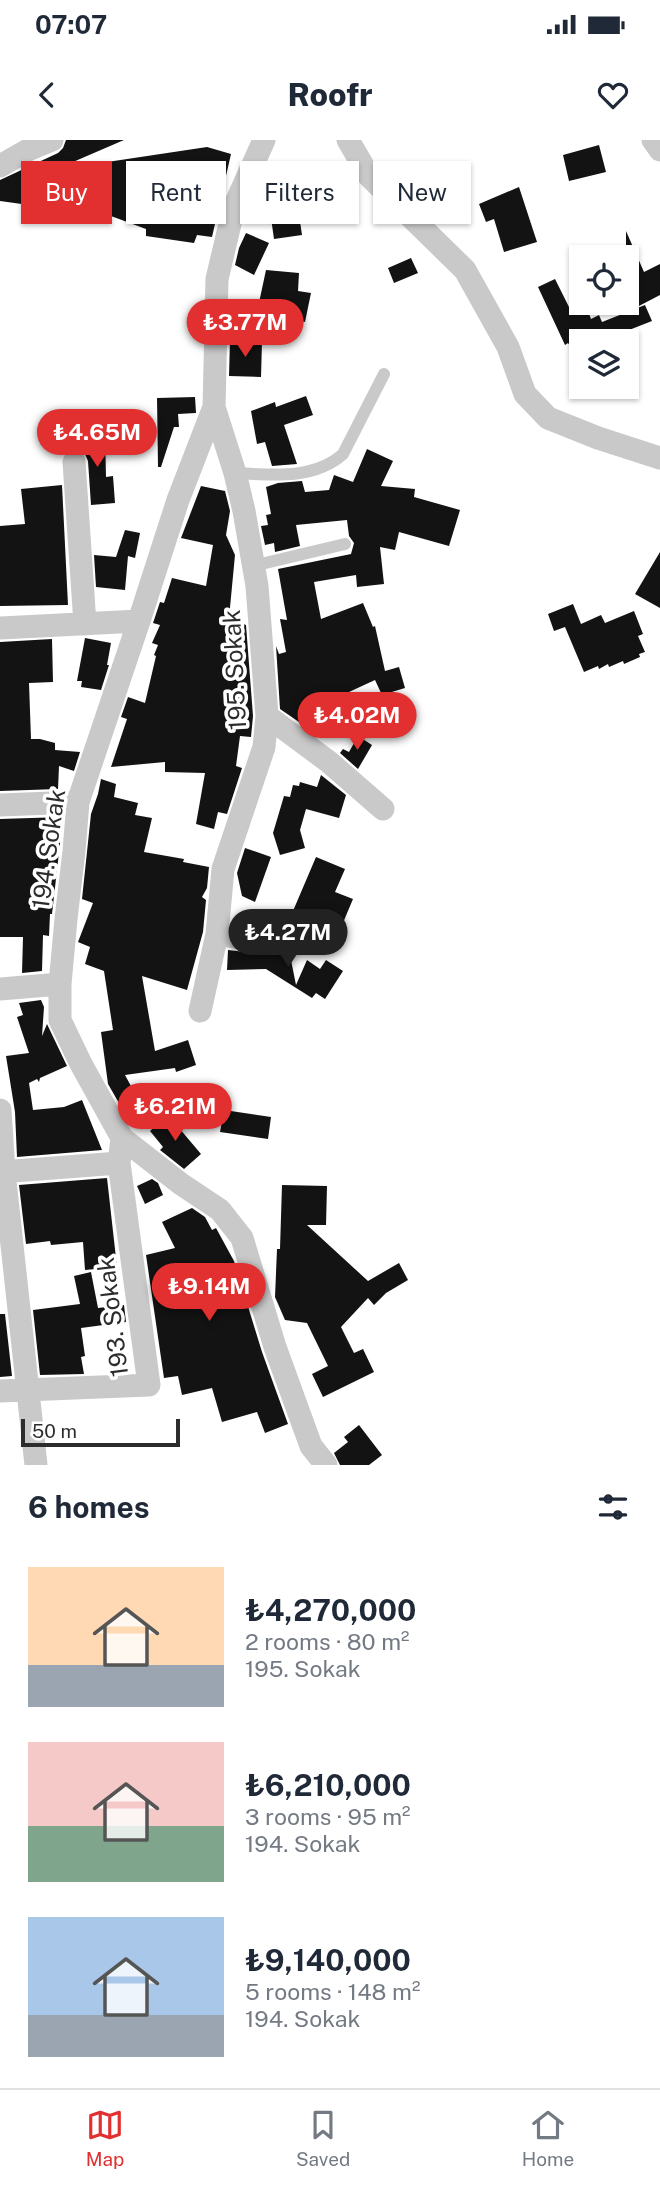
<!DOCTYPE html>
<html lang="en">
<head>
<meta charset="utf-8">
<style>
  :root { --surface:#fff; --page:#f6f6f7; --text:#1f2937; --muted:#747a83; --line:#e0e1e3; --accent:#e22f2f }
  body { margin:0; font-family:"Public Sans",sans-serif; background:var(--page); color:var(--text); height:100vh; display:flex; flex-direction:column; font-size:26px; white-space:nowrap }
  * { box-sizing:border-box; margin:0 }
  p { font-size:23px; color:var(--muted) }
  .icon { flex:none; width:38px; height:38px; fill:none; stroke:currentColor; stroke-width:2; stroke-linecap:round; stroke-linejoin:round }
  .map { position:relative; height:1325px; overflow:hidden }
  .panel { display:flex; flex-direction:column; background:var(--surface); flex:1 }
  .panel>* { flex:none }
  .banner { position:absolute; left:21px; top:21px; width:620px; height:63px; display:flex; gap:14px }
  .fabs { position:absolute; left:569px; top:105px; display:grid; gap:14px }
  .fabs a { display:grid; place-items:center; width:70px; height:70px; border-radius:0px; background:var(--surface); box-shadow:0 2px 5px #0004; font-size:35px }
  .scale { position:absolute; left:21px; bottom:18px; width:159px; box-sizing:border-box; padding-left:7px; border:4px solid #2c2c2c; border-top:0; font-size:19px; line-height:24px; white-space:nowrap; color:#2c2c2c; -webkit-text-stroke:5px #fff; paint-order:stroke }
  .price { position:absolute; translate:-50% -60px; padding:0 16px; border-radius:24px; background:var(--accent); color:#fff; font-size:23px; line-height:46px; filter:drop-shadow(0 2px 4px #0008) }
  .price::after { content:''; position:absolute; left:50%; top:42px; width:21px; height:16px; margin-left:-10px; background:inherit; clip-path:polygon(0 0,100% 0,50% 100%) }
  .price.active { background:#222; color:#fff }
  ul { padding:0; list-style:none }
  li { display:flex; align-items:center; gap:21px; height:175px; padding:0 28px }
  li span { display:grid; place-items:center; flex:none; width:196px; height:140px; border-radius:0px; color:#555 }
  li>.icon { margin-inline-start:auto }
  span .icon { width:84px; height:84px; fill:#fffc; stroke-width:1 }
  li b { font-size:30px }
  h2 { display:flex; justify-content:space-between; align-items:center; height:84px; padding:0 28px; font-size:30px }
  .pill { padding:0 24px; border-radius:0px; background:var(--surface); box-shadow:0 2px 5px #0004; font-size:24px; line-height:63px }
  .pill.active { background:var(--accent); color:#fff }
  .status { display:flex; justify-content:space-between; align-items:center; height:49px; padding:0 35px; background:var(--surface); direction:ltr }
  .status svg { height:19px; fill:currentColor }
  header { display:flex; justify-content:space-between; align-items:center; height:91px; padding:0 28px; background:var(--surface); font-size:32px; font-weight:800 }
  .dock { display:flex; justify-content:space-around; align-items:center; height:98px; border-top:2px solid var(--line); background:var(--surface); font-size:19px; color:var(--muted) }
  .dock a { display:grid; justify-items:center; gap:4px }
  .dock .active { color:var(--accent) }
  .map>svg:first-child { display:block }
</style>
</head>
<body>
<div class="status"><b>07:07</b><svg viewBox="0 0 49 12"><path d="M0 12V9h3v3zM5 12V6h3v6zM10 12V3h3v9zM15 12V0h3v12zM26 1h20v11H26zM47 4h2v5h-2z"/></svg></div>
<header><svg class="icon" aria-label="back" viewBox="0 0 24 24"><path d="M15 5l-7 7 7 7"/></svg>Roofr<svg class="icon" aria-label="heart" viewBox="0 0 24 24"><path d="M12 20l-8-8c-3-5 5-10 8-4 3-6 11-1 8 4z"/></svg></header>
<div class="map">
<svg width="660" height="1325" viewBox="0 0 660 1325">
  <rect width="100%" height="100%" fill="#fff"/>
  <path fill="#131313" d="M 66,0 L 124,0 L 73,22 L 74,27 L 207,7 L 231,14 L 212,97 L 197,95 L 194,103 L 146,96 L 146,89 L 84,66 L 29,65 L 0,61 L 0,40 L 58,13 L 63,8 Z
    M 599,5 L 606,32 L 569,41 L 563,15 Z
    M 519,47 L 537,102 L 504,112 L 494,79 L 486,82 L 479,64 Z
    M 298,68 L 302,95 L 274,99 L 270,71 Z
    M 626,91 L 644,132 L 660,124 L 660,155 L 637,167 L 626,148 Z
    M 246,93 L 269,103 L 254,135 L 235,125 L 239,108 Z
    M 411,118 L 418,133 L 394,143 L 388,128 Z
    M 266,130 L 299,133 L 298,151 L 311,153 L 305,182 L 257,172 Z
    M 555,139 L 573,175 L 587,168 L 591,179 L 599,175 L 602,182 L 645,165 L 652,181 L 629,190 L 636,201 L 581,201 L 581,222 L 568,203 L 565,205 L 538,147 Z
    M 230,200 L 262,202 L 261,237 L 229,236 Z
    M 306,256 L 313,275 L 284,285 L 297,324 L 272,326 L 265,302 L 257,304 L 251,271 L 275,262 L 276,267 Z
    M 195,257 L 196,273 L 178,274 L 179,287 L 174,287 L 161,327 L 158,327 L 157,258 Z
    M 105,295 L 106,337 L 113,336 L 115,363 L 91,365 L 88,321 L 85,314 L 77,309 L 77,296 Z
    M 367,309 L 393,321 L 381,346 L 415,349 L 414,357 L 460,370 L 449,406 L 399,392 L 395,410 L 380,407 L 384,444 L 357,447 L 356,435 L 314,442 L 321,479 L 363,463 L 373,487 L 375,486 L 385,531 L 399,527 L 405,548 L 382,555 L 375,540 L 349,552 L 350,570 L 309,565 L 305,583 L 299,582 L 280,569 L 276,506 L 279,514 L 286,512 L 280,479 L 287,480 L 278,429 L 351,414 L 354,403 L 349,396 L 347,380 L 296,385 L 300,406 L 275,412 L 274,403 L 265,405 L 261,386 L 268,385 L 266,375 L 271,374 L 266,347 L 278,343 L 302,341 L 305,352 L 329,350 L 334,335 L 353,342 Z
    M 62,345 L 68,465 L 0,466 L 0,386 L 25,384 L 21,349 Z
    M 201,346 L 225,351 L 230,371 L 226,395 L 235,415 L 229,478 L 246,485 L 253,576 L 251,597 L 240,596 L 236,626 L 242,628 L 227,674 L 218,672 L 214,689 L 196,684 L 205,633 L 165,632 L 165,622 L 111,627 L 127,579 L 121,577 L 128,557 L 145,563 L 156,516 L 154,515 L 158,505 L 152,503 L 160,485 L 153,483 L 160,462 L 164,463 L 172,438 L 206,446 L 213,405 L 181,398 Z
    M 125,390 L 140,393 L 135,418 L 128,416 L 125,450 L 96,447 L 94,415 L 116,417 Z
    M 660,412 L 660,468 L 635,454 Z
    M 573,464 L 581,484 L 601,475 L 605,483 L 634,471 L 643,494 L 638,496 L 645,512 L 639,514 L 640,517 L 624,524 L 623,521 L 609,527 L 608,524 L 599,529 L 598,526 L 584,532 L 565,487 L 554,491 L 548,474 Z
    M 85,498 L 111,503 L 107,525 L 109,525 L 101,550 L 81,547 L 82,541 L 77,541 Z
    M 52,499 L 53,542 L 29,543 L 31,599 L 40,599 L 55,603 L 55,610 L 80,612 L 74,631 L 59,626 L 58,649 L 0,651 L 0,502 Z
    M 358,596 L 372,605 L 358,629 L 340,613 L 343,609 L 349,612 Z
    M 321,635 L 346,655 L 339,678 L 306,669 L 300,690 L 305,708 L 280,715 L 273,693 L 284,656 L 290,657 L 293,645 L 299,646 L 300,642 L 317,647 Z
    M 101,639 L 116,644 L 114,657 L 138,663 L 135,675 L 152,678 L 144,712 L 184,719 L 183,722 L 209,727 L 207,748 L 202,757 L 206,760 L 203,792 L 187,850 L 142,836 L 155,911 L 188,900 L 196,925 L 176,932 L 175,928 L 125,935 L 139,961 L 123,970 L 108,944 L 101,892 L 113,890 L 104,831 L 85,824 L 90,807 L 78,802 L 93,763 L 82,759 L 91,674 L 98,654 Z
    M 63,677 L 52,774 L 50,774 L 49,796 L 43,795 L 42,831 L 22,833 L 23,797 L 0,797 L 0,679 Z
    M 245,708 L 271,717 L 255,762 L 242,756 L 237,733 Z
    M 316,717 L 345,729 L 335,752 L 353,759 L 337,797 L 320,790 L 323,783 L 293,771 Z
    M 272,799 L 289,810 L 296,845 L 307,820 L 320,829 L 326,820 L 343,831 L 325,859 L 316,853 L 312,858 L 266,829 L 227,830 L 228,810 L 262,814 L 269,809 Z
    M 41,860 L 44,867 L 42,896 L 47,884 L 67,926 L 40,938 L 39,942 L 37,939 L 29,943 L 33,970 L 64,967 L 82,960 L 102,1010 L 17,1017 L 15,972 L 6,916 L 29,913 L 17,877 L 23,875 L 19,863 Z
    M 224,970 L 271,977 L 268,999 L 220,992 Z
    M 168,975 L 201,1014 L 184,1029 L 160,1010 L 163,1007 L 150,991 Z
    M 107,1038 L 117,1127 L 85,1130 L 83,1102 L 51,1105 L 50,1101 L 26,1104 L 19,1045 Z
    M 152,1039 L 158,1043 L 163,1055 L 145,1064 L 137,1046 Z
    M 282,1045 L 327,1046 L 326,1085 L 307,1085 L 368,1141 L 399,1123 L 408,1140 L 386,1153 L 374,1165 L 368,1158 L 341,1187 L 354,1213 L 363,1209 L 374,1232 L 323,1257 L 312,1234 L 328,1226 L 307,1183 L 285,1180 L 275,1157 L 277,1109 L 280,1109 Z
    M 192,1068 L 205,1077 L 212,1090 L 216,1088 L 234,1121 L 262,1212 L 288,1284 L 265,1293 L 257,1272 L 222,1282 L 212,1248 L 182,1255 L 178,1236 L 164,1238 L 146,1115 L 175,1108 L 162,1082 Z
    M 91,1132 L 98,1168 L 124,1165 L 126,1182 L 81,1188 L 85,1216 L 81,1217 L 84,1234 L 40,1235 L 33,1170 L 80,1164 L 74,1136 Z
    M 0,1174 L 5,1174 L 12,1236 L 0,1237 Z
    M 359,1285 L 382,1315 L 369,1325 L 340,1325 L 334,1313 L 348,1302 L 344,1297 Z"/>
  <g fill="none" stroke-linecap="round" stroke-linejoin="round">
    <path stroke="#c9c9c9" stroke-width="12" d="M 235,333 C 272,335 314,340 343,314 L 384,234
      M 253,426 L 345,404"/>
    <path stroke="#c9c9c9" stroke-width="23" d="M 264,0 L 234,67 L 217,139 L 214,267 L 178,360 L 139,481 L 78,662 L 74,711 L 66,779 L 60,844 L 60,880 L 81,924 L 122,998 L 181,1044 L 220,1070 L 242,1098 L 275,1207 L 311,1306 L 326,1325
      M 348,0 L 369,36 L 465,130 L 508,207 L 525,254 L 548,278 L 598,298 L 660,318
      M 653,0 L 660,10
      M 0,26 L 28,10 L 52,0
      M 74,322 L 85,484
      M 0,488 L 139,481
      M 267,576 L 329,622 L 383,669
      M 0,665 L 78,662
      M 217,794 L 258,801
      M 0,849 L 60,844
      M 200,871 L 217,794 L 223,729 L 264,607 L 267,576 L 257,446 L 244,371 L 235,333 L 214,267
      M 0,970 L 4,1032 L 36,1325
      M 0,1032 L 119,1023
      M 0,1251 L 149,1245 L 119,1023 L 122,998"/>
  </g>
  <g text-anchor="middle" stroke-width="7" stroke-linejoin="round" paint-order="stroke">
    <g font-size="24" fill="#2c2c2c" stroke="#fff">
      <text transform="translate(235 530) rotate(-93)" y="8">195. Sokak</text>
      <text transform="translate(49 709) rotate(-82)" y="8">194. Sokak</text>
      <text transform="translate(113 1177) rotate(-97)" y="8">193. Sokak</text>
    </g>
  </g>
</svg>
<div class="fabs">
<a><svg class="icon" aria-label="locate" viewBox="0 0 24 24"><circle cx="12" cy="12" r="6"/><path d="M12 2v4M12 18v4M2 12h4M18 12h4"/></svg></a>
<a><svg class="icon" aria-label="layers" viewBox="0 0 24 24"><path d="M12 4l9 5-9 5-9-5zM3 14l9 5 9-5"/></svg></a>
</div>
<div class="scale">50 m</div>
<b class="price" style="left:245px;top:219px">₺3.77M</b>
<b class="price" style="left:97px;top:329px">₺4.65M</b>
<b class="price" style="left:357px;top:612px">₺4.02M</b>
<b class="price active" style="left:288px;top:829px">₺4.27M</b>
<b class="price" style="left:175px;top:1003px">₺6.21M</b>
<b class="price" style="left:209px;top:1183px">₺9.14M</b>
<div class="banner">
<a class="pill active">Buy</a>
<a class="pill">Rent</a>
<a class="pill">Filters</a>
<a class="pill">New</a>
</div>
</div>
<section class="panel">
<h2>6 homes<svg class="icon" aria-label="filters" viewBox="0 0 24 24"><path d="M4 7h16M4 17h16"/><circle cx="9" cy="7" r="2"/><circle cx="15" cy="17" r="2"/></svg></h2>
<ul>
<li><span style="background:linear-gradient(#ffd9b3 70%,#9aa5b1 0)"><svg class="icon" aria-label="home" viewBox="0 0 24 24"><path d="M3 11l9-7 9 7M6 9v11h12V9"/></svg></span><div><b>₺4,270,000</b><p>2 rooms · 80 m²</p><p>195. Sokak</p></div></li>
<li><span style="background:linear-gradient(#f6c9c9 60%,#7fa58c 0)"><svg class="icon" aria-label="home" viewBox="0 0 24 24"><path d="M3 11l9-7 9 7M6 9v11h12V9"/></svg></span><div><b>₺6,210,000</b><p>3 rooms · 95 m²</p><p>194. Sokak</p></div></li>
<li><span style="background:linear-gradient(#a9c7e8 70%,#9aa5b1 0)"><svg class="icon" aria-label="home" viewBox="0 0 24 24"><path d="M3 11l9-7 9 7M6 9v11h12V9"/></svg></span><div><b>₺9,140,000</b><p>5 rooms · 148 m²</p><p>194. Sokak</p></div></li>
</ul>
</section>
<nav class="dock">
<a class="active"><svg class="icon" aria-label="map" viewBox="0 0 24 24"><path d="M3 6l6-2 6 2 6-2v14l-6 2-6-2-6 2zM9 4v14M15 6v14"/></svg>Map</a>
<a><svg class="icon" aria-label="saved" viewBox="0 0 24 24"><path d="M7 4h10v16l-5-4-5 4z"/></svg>Saved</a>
<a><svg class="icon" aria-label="home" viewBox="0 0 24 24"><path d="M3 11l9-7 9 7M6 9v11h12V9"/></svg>Home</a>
</nav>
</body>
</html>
